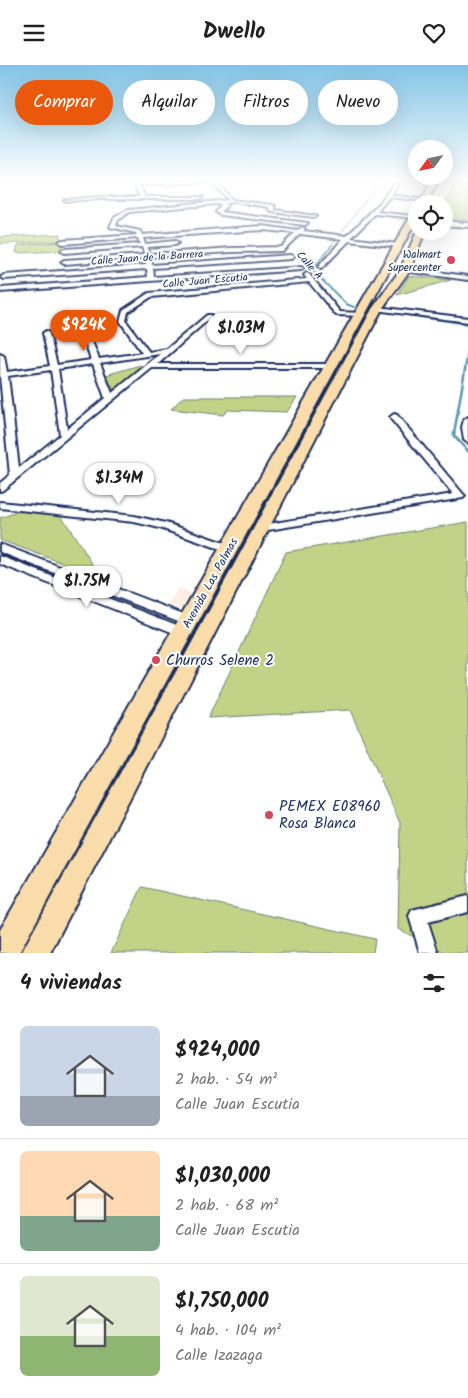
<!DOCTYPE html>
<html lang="es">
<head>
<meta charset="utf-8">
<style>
  :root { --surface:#fff; --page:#f2f2f2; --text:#222; --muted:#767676; --line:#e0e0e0; --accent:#ea580c }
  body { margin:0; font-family:Kalam,sans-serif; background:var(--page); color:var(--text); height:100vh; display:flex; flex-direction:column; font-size:19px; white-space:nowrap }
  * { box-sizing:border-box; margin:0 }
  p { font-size:16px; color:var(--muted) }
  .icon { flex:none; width:28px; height:28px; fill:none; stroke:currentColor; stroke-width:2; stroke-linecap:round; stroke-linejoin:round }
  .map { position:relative; height:888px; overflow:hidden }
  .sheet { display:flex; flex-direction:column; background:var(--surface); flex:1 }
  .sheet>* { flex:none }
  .guide { position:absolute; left:15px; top:15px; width:439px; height:45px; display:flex; gap:10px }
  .needle { width:32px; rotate:237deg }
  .fabs { position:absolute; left:408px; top:75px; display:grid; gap:10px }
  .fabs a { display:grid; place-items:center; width:45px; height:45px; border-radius:50%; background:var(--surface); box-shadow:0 5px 20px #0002; font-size:25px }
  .price { position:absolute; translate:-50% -42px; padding:0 11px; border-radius:18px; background:#fff; color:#222; font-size:16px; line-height:32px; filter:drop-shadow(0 1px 2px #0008) }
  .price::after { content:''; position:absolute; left:50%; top:30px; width:15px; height:11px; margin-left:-8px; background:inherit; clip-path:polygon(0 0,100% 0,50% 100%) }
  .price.current { background:var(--accent); color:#fff }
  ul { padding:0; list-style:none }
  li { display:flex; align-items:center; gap:15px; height:125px; padding:0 20px }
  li+li { border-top:1px solid var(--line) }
  li span { display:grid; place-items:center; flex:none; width:140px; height:100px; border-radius:8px; color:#555 }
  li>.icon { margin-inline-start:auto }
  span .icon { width:60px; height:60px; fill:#fffc; stroke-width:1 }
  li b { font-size:21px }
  h2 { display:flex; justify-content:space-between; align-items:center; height:60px; padding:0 20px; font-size:21px }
  .pill { padding:0 18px; border-radius:22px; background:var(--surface); box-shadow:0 5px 20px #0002; font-size:18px; line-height:45px }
  .pill.current { background:var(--accent); color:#fff }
  header { display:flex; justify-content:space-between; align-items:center; height:65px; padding:0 20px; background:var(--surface); font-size:22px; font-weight:700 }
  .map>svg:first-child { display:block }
</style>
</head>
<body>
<header><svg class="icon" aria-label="menu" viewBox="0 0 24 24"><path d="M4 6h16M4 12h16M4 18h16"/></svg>Dwello<svg class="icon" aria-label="heart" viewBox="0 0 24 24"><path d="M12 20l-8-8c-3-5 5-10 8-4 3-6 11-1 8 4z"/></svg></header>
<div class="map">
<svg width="468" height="888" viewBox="0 0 468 888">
  <rect width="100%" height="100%" fill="#fff"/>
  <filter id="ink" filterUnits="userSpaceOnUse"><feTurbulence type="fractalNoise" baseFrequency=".02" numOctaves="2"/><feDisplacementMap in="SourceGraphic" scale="10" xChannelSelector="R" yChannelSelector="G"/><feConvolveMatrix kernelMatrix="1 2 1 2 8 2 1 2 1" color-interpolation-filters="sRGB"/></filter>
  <g filter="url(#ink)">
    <path fill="#feeee6" d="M 178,523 L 195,530 L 186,546 L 169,540 Z"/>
    <path fill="#c2d388" stroke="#6e8173" d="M 456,115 L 468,115 L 468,155 L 444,152 L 444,140 Z
      M 60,169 L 60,176 L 0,179 L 0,172 Z
      M 62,177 L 62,186 L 16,188 L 18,180 Z
      M 409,211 L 451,215 L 397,230 Z
      M 140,300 L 144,305 L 117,326 L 114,325 L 106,310 Z
      M 183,332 L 297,332 L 287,347 L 228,345 L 223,350 L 171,344 Z
      M 28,443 L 59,447 L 101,512 L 0,475 L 0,453 Z
      M 468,457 L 468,888 L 446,888 L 398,864 L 400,758 L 350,645 L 208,653 L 286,487 Z
      M 142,822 L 375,874 L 373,888 L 111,888 Z"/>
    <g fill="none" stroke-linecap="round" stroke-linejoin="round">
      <path stroke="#5e97ad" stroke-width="1" d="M 331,181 L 381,115"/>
      <path stroke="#5e97ad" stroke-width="2" d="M 332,180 L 312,205 L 346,239 L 354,242
        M 387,247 L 468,259"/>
      <path stroke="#5e97ad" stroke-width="2.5" d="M 454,369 L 468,287"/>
      <path stroke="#5e97ad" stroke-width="3" d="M 454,368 L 454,371 L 468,386"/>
      <defs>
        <path id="minor" d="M 202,115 L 222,115 L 216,116 L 232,135 L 273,140 L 275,141 L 275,145 L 316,151 L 314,152 L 272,147 L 270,146 L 270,142 L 235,137 L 224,138 L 227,140 L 221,147 L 308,158 L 305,160 L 221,150 L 216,147 L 221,141 L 217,139 L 129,147 L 118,155 L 116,161 L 140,166 L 142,170 L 263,161 L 298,166 L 302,162 L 305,164 L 303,166 L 347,171 L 379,139 L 397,115 L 401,115 L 391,130 L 426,135 L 424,136 L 389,132 L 377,147 L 414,151 L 416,153 L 375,149 L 351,173 L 398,179 L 400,180 L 400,182 L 349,176 L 321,204 L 318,202 L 319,201 L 343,174 L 300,169 L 282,186 L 232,187 L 151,192 L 152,200 L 291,190 L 294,192 L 291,194 L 153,203 L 154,212 L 303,202 L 303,204 L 301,205 L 0,227 L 1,223 L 148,212 L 147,204 L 4,214 L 1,212 L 4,210 L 146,200 L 145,193 L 64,199 L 61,197 L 64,195 L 145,190 L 142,182 L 64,188 L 61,186 L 64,184 L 140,179 L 138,173 L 62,179 L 59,177 L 62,175 L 137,170 L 136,168 L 110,162 L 114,153 L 128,145 L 229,135 L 211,117 L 139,120 L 145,132 L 203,132 L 201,134 L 101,134 L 66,136 L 64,135 L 101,132 L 140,132 L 134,118 ZM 263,165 L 295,168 L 281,182 L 232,183 L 150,189 L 147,182 L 175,180 L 178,178 L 175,176 L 145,179 L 143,173 Z
          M 405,203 L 468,211 L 468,215 L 403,206 L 402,205 Z
          M 307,208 L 309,209 L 340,247 L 360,248 L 363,250 L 362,251 L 336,250 L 309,217 L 151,232 L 128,247 L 126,256 L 149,287 L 167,284 L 207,250 L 211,250 L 211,252 L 158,299 L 334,299 L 334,303 L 152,303 L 3,425 L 0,426 L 0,418 L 10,410 L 0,312 L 0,289 L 4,291 L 7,307 L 50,301 L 43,268 L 46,266 L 49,268 L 57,300 L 91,295 L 79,259 L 82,257 L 85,259 L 99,294 L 142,288 L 120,256 L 123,245 L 149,228 L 307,214 L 304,210 ZM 160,289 L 112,328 L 100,298 ZM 93,299 L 105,333 L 67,364 L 58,304 ZM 51,305 L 60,370 L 19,403 L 8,311 Z
          M 377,242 L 468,253 L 468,257 L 375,245 L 375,243 Z
          M 394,349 L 397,350 L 463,429 L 465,431 L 463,433 L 262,466 L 258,465 L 257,463 L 258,461 L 262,460 L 453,429 L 391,354 L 390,352 Z
          M 468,352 L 468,378 L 464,375 L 462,362 L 464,355 Z
          M 0,437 L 134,451 L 166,458 L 233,481 L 234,483 L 229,487 L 160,463 L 134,457 L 0,443 Z
          M 0,479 L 194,553 L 196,556 L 194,559 L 190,560 L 186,559 L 0,487 Z
          M 0,491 L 187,564 L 189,567 L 187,570 L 183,572 L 179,570 L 0,499 Z
          M 468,831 L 468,847 L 428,857 L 438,888 L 420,888 L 409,851 L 412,845 Z"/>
        <path id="tertiary" d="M 444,156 L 468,158 L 468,162 L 444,160 Z"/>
        <path id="primary" d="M 433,115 L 439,115 L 426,139 L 418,139 Z
          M 413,147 L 416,147 L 416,156 L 19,888 L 0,888 L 0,865 Z
          M 417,166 L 425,166 L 410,205 L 382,244 L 50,888 L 21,888 L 183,594 L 372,244 L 400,205 Z"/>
      </defs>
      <use href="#minor" stroke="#1b2f5e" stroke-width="4"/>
      <use href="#tertiary" stroke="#1b2f5e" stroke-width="4"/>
      <use href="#primary" stroke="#1b2f5e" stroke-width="4"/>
      <use href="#minor" fill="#fff" fill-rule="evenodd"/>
      <use href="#tertiary" fill="#fff" fill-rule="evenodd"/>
      <use href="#primary" fill="#fbddab" fill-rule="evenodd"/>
    </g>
  </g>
  <linearGradient id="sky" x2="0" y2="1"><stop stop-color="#82c4e6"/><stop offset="0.48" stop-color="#fff"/><stop offset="1" stop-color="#fff" stop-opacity="0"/></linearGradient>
  <rect width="468" height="239" fill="url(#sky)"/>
  <g fill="#d1495b" stroke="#fff" stroke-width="2">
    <circle cx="451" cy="195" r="5"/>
    <circle cx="156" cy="595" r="5"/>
    <circle cx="269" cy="750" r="5"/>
  </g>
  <g text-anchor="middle" stroke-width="4" stroke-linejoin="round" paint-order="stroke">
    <g font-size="11" fill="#1b2f5e" stroke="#fff" text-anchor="end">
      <text x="441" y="193">Walmart<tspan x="441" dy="13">Supercenter</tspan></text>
    </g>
    <g font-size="11" fill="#1b2f5e" stroke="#fff">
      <text transform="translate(147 192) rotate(-4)" y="4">Calle Juan de la Barrera</text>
      <text transform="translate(310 200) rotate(49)" y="4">Calle A</text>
      <text transform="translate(205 215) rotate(-5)" y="4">Calle Juan Escutia</text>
    </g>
    <g font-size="12" fill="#1b2f5e" stroke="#fff">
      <text transform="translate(210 518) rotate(-61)" y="4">Avenida Las Palmas</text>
    </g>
    <g font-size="15" fill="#1b2f5e" stroke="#fff" text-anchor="start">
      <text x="166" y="600">Churros Selene 2</text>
      <text x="279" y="746">PEMEX E08960<tspan x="279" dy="17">Rosa Blanca</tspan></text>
    </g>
  </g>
</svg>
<div class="fabs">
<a><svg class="needle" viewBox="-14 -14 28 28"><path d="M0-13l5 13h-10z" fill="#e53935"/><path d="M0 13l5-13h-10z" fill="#767676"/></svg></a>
<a><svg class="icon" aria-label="locate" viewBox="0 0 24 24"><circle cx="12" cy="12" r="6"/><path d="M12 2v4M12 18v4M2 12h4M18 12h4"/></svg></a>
</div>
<b class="price current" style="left:84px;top:287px">$924K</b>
<b class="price" style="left:241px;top:290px">$1.03M</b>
<b class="price" style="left:119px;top:440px">$1.34M</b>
<b class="price" style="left:87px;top:543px">$1.75M</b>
<div class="guide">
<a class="pill current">Comprar</a>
<a class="pill">Alquilar</a>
<a class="pill">Filtros</a>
<a class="pill">Nuevo</a>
</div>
</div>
<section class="sheet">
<h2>4 viviendas<svg class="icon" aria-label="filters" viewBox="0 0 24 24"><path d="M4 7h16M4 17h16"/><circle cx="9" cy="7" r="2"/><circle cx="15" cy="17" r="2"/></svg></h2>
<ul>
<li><span style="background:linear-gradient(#c9d6e8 70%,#9aa5b1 0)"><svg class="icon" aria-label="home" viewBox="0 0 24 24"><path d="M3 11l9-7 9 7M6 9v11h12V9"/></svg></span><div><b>$924,000</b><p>2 hab. · 54 m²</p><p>Calle Juan Escutia</p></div></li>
<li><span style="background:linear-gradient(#ffd9b3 65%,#7fa58c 0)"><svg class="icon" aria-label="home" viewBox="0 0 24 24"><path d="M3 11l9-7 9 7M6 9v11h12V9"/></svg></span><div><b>$1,030,000</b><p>2 hab. · 68 m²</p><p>Calle Juan Escutia</p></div></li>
<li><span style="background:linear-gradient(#dfe7d0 60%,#8fb573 0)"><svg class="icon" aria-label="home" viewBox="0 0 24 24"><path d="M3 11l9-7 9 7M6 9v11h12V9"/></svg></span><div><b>$1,750,000</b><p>4 hab. · 104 m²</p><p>Calle Izazaga</p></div></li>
</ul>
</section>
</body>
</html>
